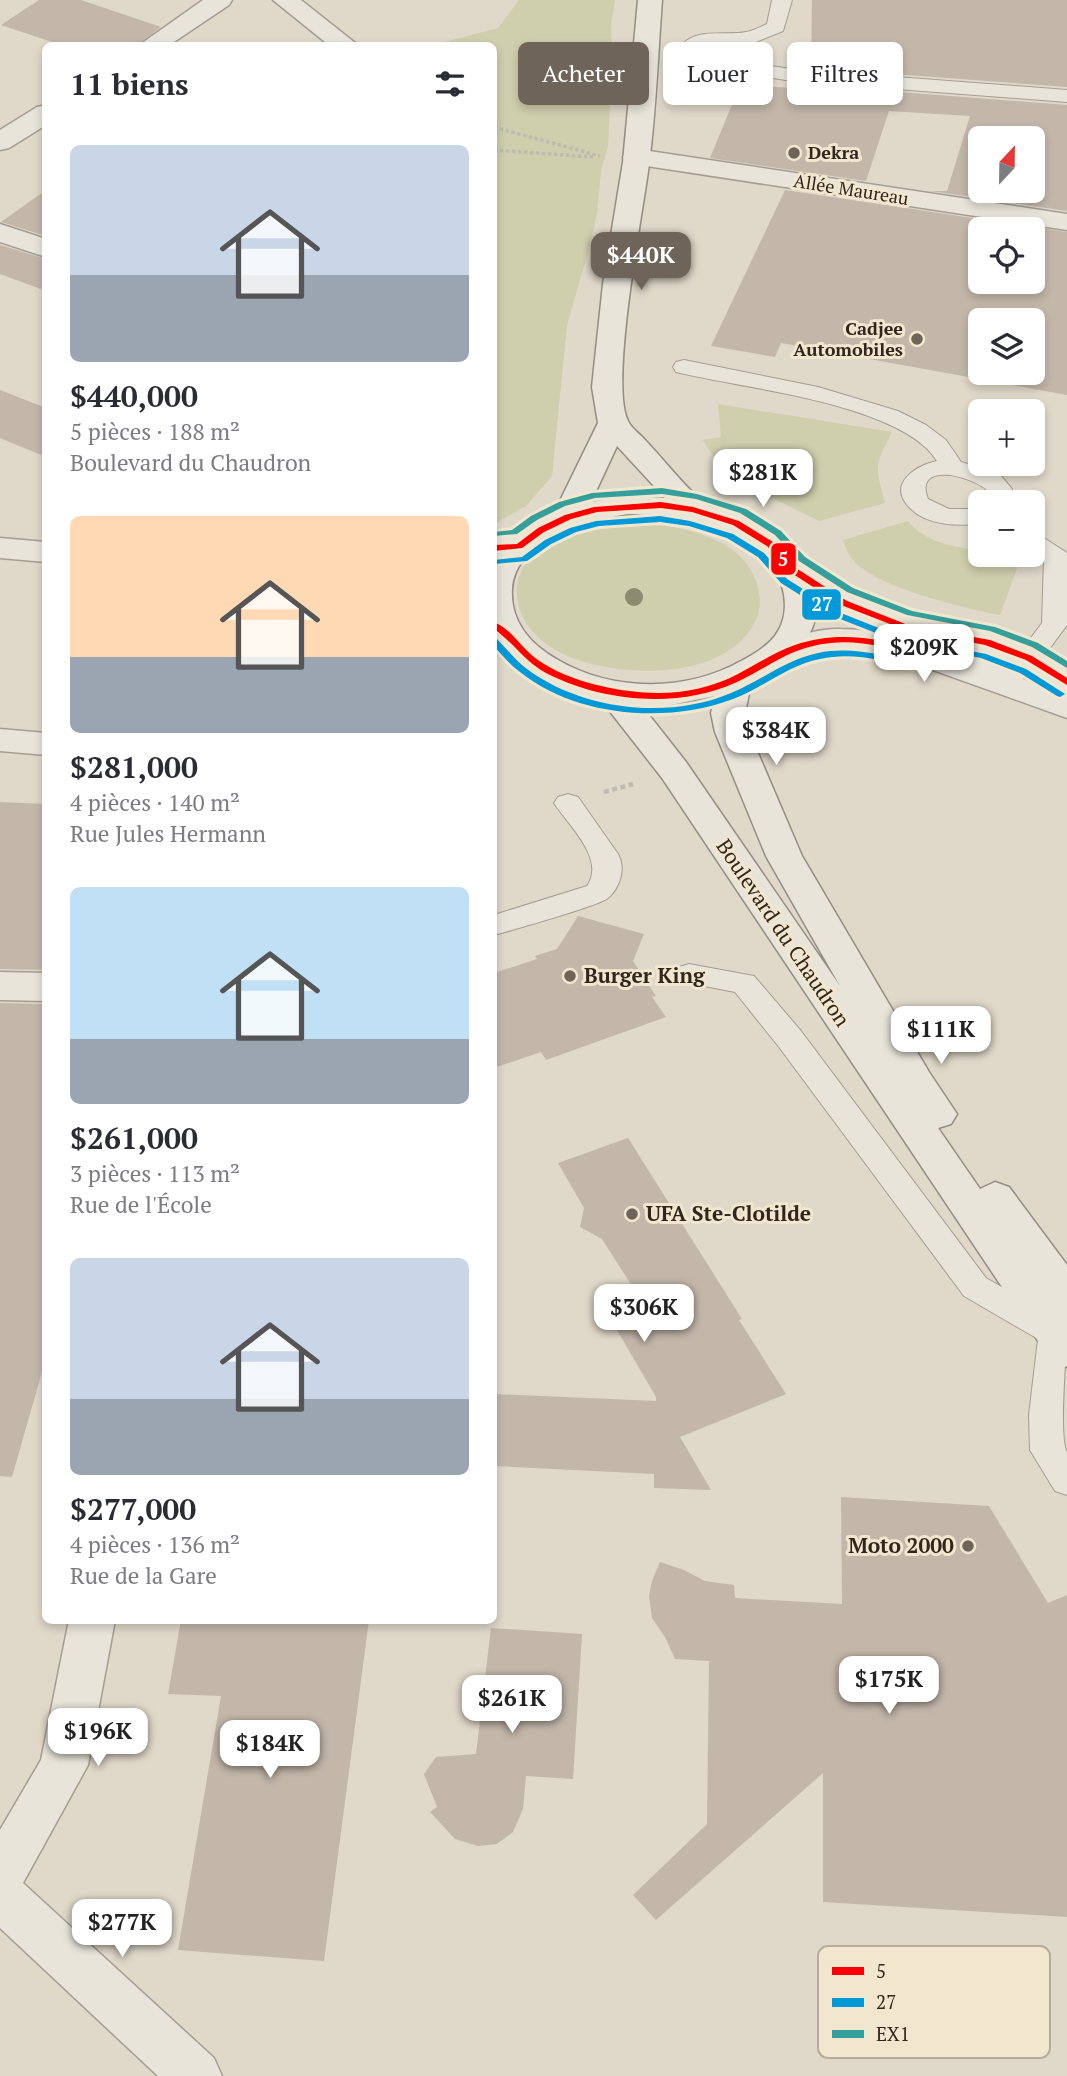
<!DOCTYPE html>
<html lang="fr">
<head>
<meta charset="utf-8">
<style>
  :root { --surface:#fff; --page:#f7f7f7; --text:#2b2b33; --muted:#7c7c81; --accent:#6e6459 }
  body { margin:0; font-family:"PT Serif",serif; background:var(--page); color:var(--text); height:100vh; display:flex; flex-direction:column; font-size:26px; white-space:nowrap }
  * { box-sizing:border-box; margin:0 }
  p { font-size:23px; color:var(--muted) }
  .icon { flex:none; width:38px; height:38px; fill:none; stroke:currentColor; stroke-width:2; stroke-linecap:round; stroke-linejoin:round }
  .map { position:relative; flex:1; overflow:hidden }
  .side { position:absolute; left:42px; top:42px; width:455px; height:1582px; display:flex; flex-direction:column; background:var(--surface); border-radius:10px; box-shadow:0 4px 10px #0003 }
  .side>* { flex:none }
  .top-card { position:absolute; left:518px; top:42px; width:443px; height:63px; display:flex; gap:14px }
  .needle { width:46px; rotate:22deg }
  .buttons { position:absolute; left:968px; top:126px; display:grid; gap:14px }
  .buttons a { display:grid; place-items:center; width:77px; height:77px; border-radius:10px; background:var(--surface); box-shadow:0 4px 10px #0003; font-size:35px }
  .price { position:absolute; translate:-50% -60px; padding:0 16px; border-radius:14px; background:#fff; color:#222; font-size:23px; line-height:46px; filter:drop-shadow(0 2px 4px #0008) }
  .price::after { content:''; position:absolute; left:50%; top:42px; width:21px; height:16px; margin-left:-10px; background:inherit; clip-path:polygon(0 0,100% 0,50% 100%) }
  .price.on { background:var(--accent); color:#fff }
  ul { padding:0; list-style:none }
  li { display:grid; align-content:center; gap:14px; height:371px; padding:0 28px }
  li span { display:grid; place-items:center; height:217px; border-radius:10px; color:#555 }
  li>.icon { margin-inline-start:auto }
  span .icon { width:126px; height:126px; fill:#fffc; stroke-width:1 }
  li b { font-size:30px }
  h2 { display:flex; justify-content:space-between; align-items:center; height:84px; padding:0 28px; font-size:30px }
  .tag { padding:0 24px; border-radius:10px; background:var(--surface); box-shadow:0 4px 10px #0003; font-size:24px; line-height:63px }
  .tag.on { background:var(--accent); color:#fff }
  .map>svg:first-child { display:block }
</style>
</head>
<body>
<div class="map">
<svg width="1067" height="2076" viewBox="0 0 1067 2076">
  <rect width="100%" height="100%" fill="#e0d8c9"/>
  <path fill="#cfcead" d="M 519,0 L 615,0 L 611,24 L 612,60 L 608,146 L 601,171 L 597,214 L 589,249 L 567,325 L 552,476 L 526,506 L 494,524 L 494,46 L 433,45 L 498,28 Z
    M 718,404 L 892,432 C 874,468 875,465 885,503 L 819,521 C 779,500 724,481 703,440 L 721,437 Z
    M 908,521 C 924,542 955,547 980,551 L 980,555 L 1022,555 L 1000,615 C 965,608 876,588 853,560 C 848,555 846,546 843,540 Z
    M 642,522 C 683,527 744,538 757,584 C 760,594 761,605 758,615 C 733,683 616,679 563,654 C 540,643 518,622 517,594 C 515,537 601,523 642,522 Z"/>
  <path fill="#c3b7aa" fill-rule="evenodd" d="M 39,0 L 81,0 L 161,27 L 136,46 L 64,46 L 1,25 Z
    M 812,0 L 1067,0 L 1067,87 L 811,68 Z
    M 740,85 L 810,89 L 810,85 L 1067,105 L 1067,211 L 930,191 L 947,191 L 970,116 L 889,111 L 866,181 L 710,158 ZM 980,138 L 1032,138 L 1032,191 L 980,191 Z
    M 46,190 L 46,236 L 1,222 Z
    M 785,190 L 1067,232 L 1067,395 L 781,343 L 775,357 L 711,346 ZM 980,229 L 1032,229 L 1032,282 L 980,282 ZM 980,320 L 1032,320 L 1032,373 L 980,373 Z
    M 0,245 L 46,259 L 46,291 L 0,274 Z
    M 0,390 L 46,408 L 46,457 L 0,438 Z
    M 0,802 L 46,804 L 46,970 L 0,969 Z
    M 578,916 L 644,934 L 633,961 L 656,996 L 652,997 L 666,1017 L 546,1060 L 541,1052 L 494,1068 L 494,973 L 537,959 L 535,956 L 557,949 Z
    M 0,1003 L 46,1004 L 46,1358 L 12,1477 L 0,1476 Z
    M 628,1138 L 742,1319 L 739,1320 L 786,1394 L 680,1437 L 711,1490 L 654,1488 L 654,1474 L 494,1466 L 494,1394 L 656,1401 L 656,1397 L 614,1325 L 640,1315 L 631,1299 L 639,1297 L 602,1239 L 580,1227 L 584,1208 L 558,1163 Z
    M 841,1497 L 989,1506 L 1048,1603 L 1067,1595 L 1067,1917 L 823,1902 L 823,1773 L 656,1920 L 633,1895 L 707,1824 L 709,1661 L 675,1659 L 665,1637 L 652,1618 L 649,1596 L 652,1581 L 660,1562 L 684,1570 L 705,1581 L 734,1585 L 735,1598 L 842,1604 Z
    M 181,1620 L 369,1620 L 324,1961 L 178,1950 L 221,1696 L 168,1694 Z
    M 491,1628 L 582,1634 L 573,1779 L 526,1776 L 523,1809 L 513,1832 L 497,1844 L 478,1846 L 455,1839 L 430,1812 L 437,1807 L 424,1774 L 436,1757 L 476,1754 Z"/>
  <g fill="none" stroke-linecap="round" stroke-linejoin="round">
    <defs>
      <path id="service" d="M 772,0 L 792,0 L 783,31 L 751,44 L 706,46 L 701,50 L 715,57 L 791,69 L 1067,90 L 1067,102 L 791,81 L 703,66 L 682,53 L 681,46 C 696,27 725,36 746,32 C 753,31 760,27 767,24 Z
        M 684,360 L 818,387 L 898,411 L 926,425 L 946,440 L 961,462 L 989,470 L 1001,476 L 1012,489 L 1011,502 L 987,502 L 988,491 C 973,476 913,460 928,499 L 949,509 L 980,509 L 980,523 C 959,527 927,525 911,509 C 886,485 914,466 937,461 C 902,403 739,388 676,372 L 673,367 L 676,362 Z
        M 1032,534 L 1041,536 L 1067,553 L 1067,625 L 1038,664 L 1029,666 L 1020,664 L 1016,658 L 1042,623 L 1044,558 L 1032,552 Z
        M 568,794 L 578,797 L 618,854 C 626,868 620,888 608,898 C 601,905 509,931 494,935 L 494,915 L 587,886 C 606,859 569,826 554,803 L 558,797 Z
        M 689,964 L 754,976 L 801,1031 L 986,1278 L 1067,1324 C 1067,1349 1058,1438 1067,1452 L 1067,1495 L 1055,1491 L 1030,1450 L 1029,1415 L 1038,1339 L 964,1296 L 779,1047 L 735,992 L 679,981 L 674,974 L 679,967 Z"/>
      <path id="minor" d="M 203,0 L 232,0 L 229,5 L 168,46 L 138,46 Z
        M 273,0 L 301,0 L 359,46 L 330,46 Z
        M 46,105 L 46,125 L 9,148 L 0,150 L 0,130 L 37,107 Z
        M 636,149 L 1067,214 L 1067,230 L 627,163 L 623,157 L 627,151 Z
        M 0,224 L 46,239 L 46,257 L 0,242 Z
        M 924,643 L 987,652 L 1006,658 C 1018,650 1026,647 1041,650 L 1046,658 L 1041,666 L 1021,680 L 1009,683 L 980,673 L 912,661 L 907,654 L 912,647 Z
        M 0,729 L 46,733 L 46,755 L 0,751 Z
        M 0,972 L 46,973 L 46,1001 L 0,1000 Z
        M 69,1620 L 115,1620 L 88,1765 L 23,1883 L 214,2058 L 222,2076 L 158,2076 L 0,1928 L 0,1830 L 41,1760 Z"/>
      <path id="tertiary" d="M 519,536 L 530,539 L 535,546 L 530,553 L 494,558 L 494,538 Z
        M 0,538 L 46,542 L 46,562 L 0,558 Z
        M 793,560 L 804,563 L 856,596 L 913,618 L 999,635 L 1041,650 L 1067,667 L 1067,693 C 1047,688 1033,673 1014,664 C 981,650 945,645 909,638 L 1067,695 L 1067,718 L 891,655 L 837,649 L 812,654 L 776,668 L 764,665 L 759,657 C 771,640 819,628 840,629 C 858,629 876,632 894,634 L 832,610 L 782,577 L 777,570 L 782,563 Z"/>
      <path id="secondary" d="M 638,0 L 662,0 C 658,54 656,110 649,164 C 643,213 609,384 628,421 C 631,428 641,435 646,441 C 665,461 683,485 704,503 C 711,509 724,509 733,512 C 748,517 764,524 776,533 C 845,582 822,654 751,684 L 745,713 L 749,732 L 802,856 L 929,1072 L 957,1114 L 951,1124 L 938,1128 L 980,1189 L 995,1182 L 1009,1187 L 1067,1265 L 1067,1367 L 1052,1362 L 662,778 L 601,700 L 563,689 L 536,677 L 513,660 L 494,637 L 494,558 L 514,534 L 554,513 L 598,423 L 592,387 L 603,284 L 623,162 ZM 617,446 L 665,498 L 629,496 L 591,502 ZM 629,514 C 682,516 764,525 782,586 C 787,603 786,621 775,636 C 766,647 753,655 741,661 C 686,692 613,692 558,660 C 531,645 510,622 512,589 C 515,539 589,520 629,514 ZM 715,696 L 711,713 L 715,732 L 766,856 L 840,986 L 686,762 L 642,706 L 666,706 Z"/>
    </defs>
    <use href="#service" stroke="#a59d93" stroke-width="2"/>
    <use href="#minor" stroke="#a59d93" stroke-width="3"/>
    <use href="#tertiary" stroke="#a59d93" stroke-width="3"/>
    <use href="#secondary" stroke="#948d83" stroke-width="3"/>
    <path stroke="#c0bab2" stroke-width="3.5" stroke-dasharray="3.5 2.5" stroke-linecap="butt" d="M 494,127 L 600,156
      M 494,150 L 593,157"/>
    <path stroke="#c0bab2" stroke-width="4.5" stroke-dasharray="5 3.5" stroke-linecap="butt" d="M 604,792 L 633,784"/>
    <use href="#service" fill="#e8e4da" fill-rule="evenodd"/>
    <use href="#minor" fill="#e8e4da" fill-rule="evenodd"/>
    <use href="#tertiary" fill="#e8e4da" fill-rule="evenodd"/>
    <use href="#secondary" fill="#e8e4da" fill-rule="evenodd"/>
    <defs>
      <path id="bus-1" d="M 661,502 L 693,507 L 739,521 L 773,542 L 796,568 L 847,601 L 908,625 L 990,640 L 1032,656 L 1067,678 L 1067,685 L 1026,660 L 985,645 L 903,629 L 841,605 L 790,572 L 767,546 L 733,525 L 692,512 L 661,508 L 597,512 L 571,519 L 544,532 L 522,548 L 494,551 L 494,545 L 517,544 L 538,528 L 565,515 L 594,507 Z
        M 494,622 C 511,629 520,646 534,657 C 560,677 597,687 629,691 C 666,696 704,692 738,674 C 757,664 775,652 795,645 C 837,630 880,638 921,651 L 923,653 L 918,656 C 884,646 849,637 813,646 C 785,652 763,670 737,682 C 679,709 602,702 546,673 C 525,662 513,642 494,629 Z"/>
      <path id="bus-2" d="M 660,516 L 690,521 L 733,534 L 764,553 L 787,579 L 841,613 L 904,638 L 986,654 L 1026,669 L 1065,694 L 1060,697 L 1057,696 L 1020,673 L 981,658 L 899,642 L 835,617 L 781,583 L 758,557 L 727,538 L 689,526 L 660,522 L 599,526 L 576,532 L 551,544 L 527,561 L 494,564 L 494,560 L 522,557 L 545,540 L 570,528 L 596,521 Z
        M 494,638 L 497,639 C 507,649 516,661 527,669 C 582,710 668,720 731,693 C 761,681 785,660 818,653 C 851,646 885,655 917,664 L 919,666 L 914,669 C 883,660 852,652 820,659 C 788,665 763,688 733,699 C 667,724 576,717 520,672 C 510,665 502,655 494,646 Z"/>
      <path id="bus-3" d="M 662,488 L 697,494 L 746,509 L 781,531 L 805,557 L 853,588 L 912,611 L 995,627 L 1038,643 L 1067,661 L 1067,668 L 1032,647 L 990,631 L 907,615 L 847,592 L 799,561 L 775,535 L 740,513 L 696,499 L 662,494 L 595,498 L 565,506 L 537,520 L 517,534 L 494,536 L 494,532 L 512,530 L 531,516 L 559,502 L 592,493 Z"/>
    </defs>
    <use href="#bus-1" stroke="#f1e7cf" stroke-width="6"/>
    <use href="#bus-2" stroke="#f1e7cf" stroke-width="6"/>
    <use href="#bus-3" stroke="#f1e7cf" stroke-width="6"/>
    <use href="#bus-1" fill="#f00" fill-rule="evenodd"/>
    <use href="#bus-2" fill="#0299d9" fill-rule="evenodd"/>
    <use href="#bus-3" fill="#35a09b" fill-rule="evenodd"/>
  </g>
  <circle fill="#8a8b6f" cx="634" cy="597" r="9"/>
  <g fill="#6e6459" stroke="#f1e7cf" stroke-width="2.5">
    <circle cx="794" cy="153" r="7"/>
    <circle cx="917" cy="339" r="7"/>
    <circle cx="570" cy="976" r="7"/>
    <circle cx="632" cy="1214" r="7"/>
    <circle cx="968" cy="1546" r="7"/>
  </g>
  <g text-anchor="middle" stroke-width="6" stroke-linejoin="round" paint-order="stroke">
    <g font-size="18" font-weight="bold" fill="#31261d" stroke="#f1e7cf" text-anchor="start">
      <text x="808" y="159">Dekra</text>
      <text x="903" y="335" text-anchor="end">Cadjee<tspan x="903" dy="21">Automobiles</tspan></text>
    </g>
    <g font-size="18" fill="#31261d" stroke="#f1e7cf">
      <text transform="translate(851 190) rotate(9)" y="6">Allée Maureau</text>
    </g>
    <g font-size="21" fill="#31261d" stroke="#f1e7cf">
      <text transform="translate(783 933) rotate(56)" y="7">Boulevard du Chaudron</text>
    </g>
    <g font-size="21" font-weight="bold" fill="#31261d" stroke="#f1e7cf" text-anchor="start">
      <text x="584" y="983">Burger King</text>
      <text x="646" y="1221">UFA Ste-Clotilde</text>
      <text x="954" y="1553" text-anchor="end">Moto 2000</text>
    </g>
  </g>
  <rect x="818" y="1946" width="232" height="112" rx="10" fill="#f1e7cf" stroke="#b7ad9a" stroke-width="2"/>
  <rect x="832" y="1967" width="32" height="8" fill="#f00"/>
  <rect x="832" y="1998" width="32" height="9" fill="#0299d9"/>
  <rect x="832" y="2030" width="32" height="8" fill="#35a09b"/>
  <g font-size="19" fill="#31261d">
    <text x="876" y="1978">5</text>
    <text x="876" y="2009">27</text>
    <text x="876" y="2041">EX1</text>
  </g>
  <g stroke="#f1e7cf" stroke-width="2.5">
    <rect x="770" y="542" width="27" height="34" rx="7" fill="#f00"/>
    <rect x="801" y="588" width="41" height="33" rx="7" fill="#0299d9"/>
  </g>
  <g font-size="19" text-anchor="middle" font-weight="bold" fill="#fff">
    <text x="783" y="566">5</text>
    <text x="822" y="611">27</text>
  </g>
</svg>
<div class="buttons">
<a><svg class="needle" viewBox="-14 -14 28 28"><path d="M0-13l5 13h-10z" fill="#e53935"/><path d="M0 13l5-13h-10z" fill="#7c7c81"/></svg></a>
<a><svg class="icon" aria-label="locate" viewBox="0 0 24 24"><circle cx="12" cy="12" r="6"/><path d="M12 2v4M12 18v4M2 12h4M18 12h4"/></svg></a>
<a><svg class="icon" aria-label="layers" viewBox="0 0 24 24"><path d="M12 4l9 5-9 5-9-5zM3 14l9 5 9-5"/></svg></a>
<a>+</a>
<a>−</a>
</div>
<b class="price on" style="left:641px;top:292px">$440K</b>
<b class="price" style="left:763px;top:509px">$281K</b>
<b class="price" style="left:924px;top:684px">$209K</b>
<b class="price" style="left:776px;top:767px">$384K</b>
<b class="price" style="left:941px;top:1066px">$111K</b>
<b class="price" style="left:644px;top:1344px">$306K</b>
<b class="price" style="left:889px;top:1716px">$175K</b>
<b class="price" style="left:512px;top:1735px">$261K</b>
<b class="price" style="left:98px;top:1768px">$196K</b>
<b class="price" style="left:270px;top:1780px">$184K</b>
<b class="price" style="left:122px;top:1959px">$277K</b>
<div class="top-card">
<a class="tag on">Acheter</a>
<a class="tag">Louer</a>
<a class="tag">Filtres</a>
</div>
<section class="side">
<h2>11 biens<svg class="icon" aria-label="filters" viewBox="0 0 24 24"><path d="M4 7h16M4 17h16"/><circle cx="9" cy="7" r="2"/><circle cx="15" cy="17" r="2"/></svg></h2>
<ul>
<li><span style="background:linear-gradient(#c9d6e8 60%,#9aa5b1 0)"><svg class="icon" aria-label="home" viewBox="0 0 24 24"><path d="M3 11l9-7 9 7M6 9v11h12V9"/></svg></span><div><b>$440,000</b><p>5 pièces · 188 m²</p><p>Boulevard du Chaudron</p></div></li>
<li><span style="background:linear-gradient(#ffd9b3 65%,#9aa5b1 0)"><svg class="icon" aria-label="home" viewBox="0 0 24 24"><path d="M3 11l9-7 9 7M6 9v11h12V9"/></svg></span><div><b>$281,000</b><p>4 pièces · 140 m²</p><p>Rue Jules Hermann</p></div></li>
<li><span style="background:linear-gradient(#bfe0f5 70%,#9aa5b1 0)"><svg class="icon" aria-label="home" viewBox="0 0 24 24"><path d="M3 11l9-7 9 7M6 9v11h12V9"/></svg></span><div><b>$261,000</b><p>3 pièces · 113 m²</p><p>Rue de l'École</p></div></li>
<li><span style="background:linear-gradient(#c9d6e8 65%,#9aa5b1 0)"><svg class="icon" aria-label="home" viewBox="0 0 24 24"><path d="M3 11l9-7 9 7M6 9v11h12V9"/></svg></span><div><b>$277,000</b><p>4 pièces · 136 m²</p><p>Rue de la Gare</p></div></li>
</ul>
</section>
</div>
</body>
</html>
